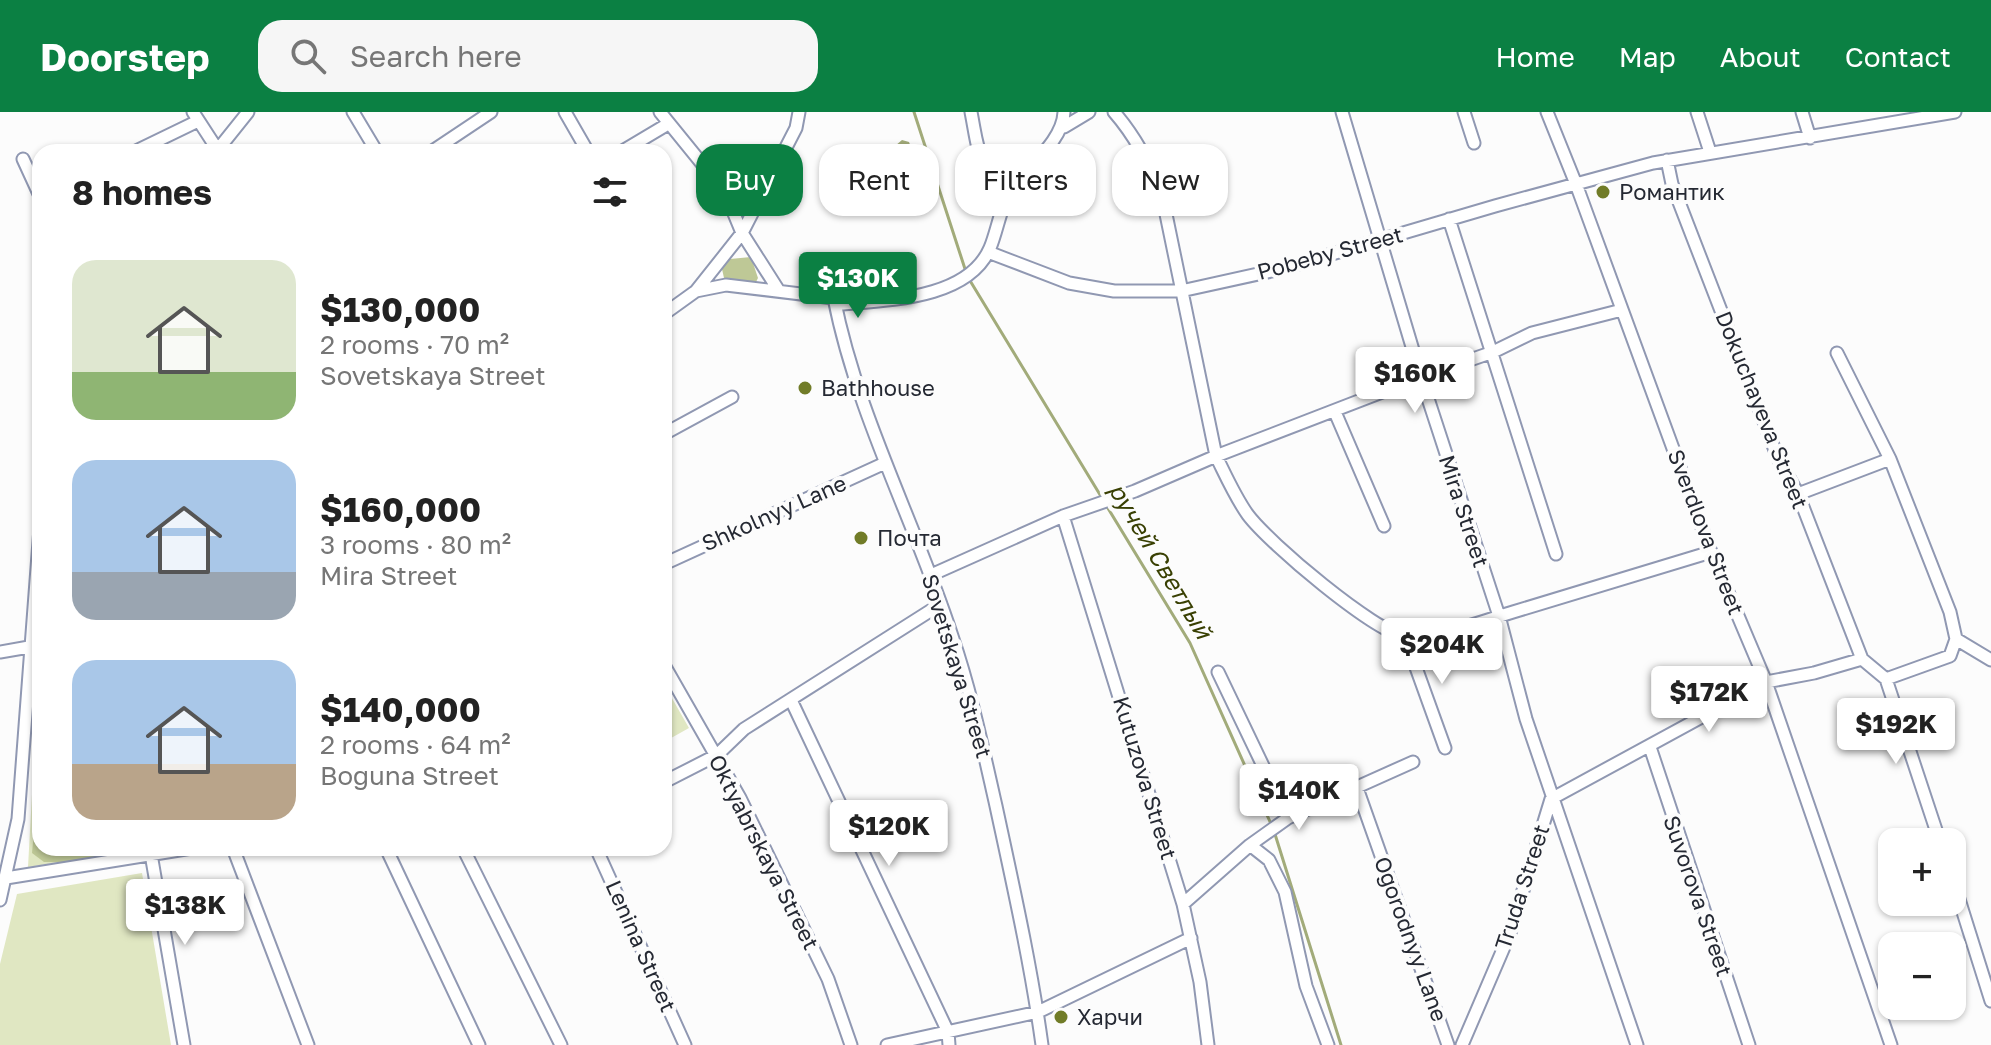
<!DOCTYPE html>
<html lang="en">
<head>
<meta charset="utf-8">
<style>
  :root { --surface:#fff; --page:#f6f6f6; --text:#222; --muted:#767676; --accent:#0b8043 }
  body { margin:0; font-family:"Golos Text",sans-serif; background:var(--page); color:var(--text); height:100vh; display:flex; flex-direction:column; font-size:30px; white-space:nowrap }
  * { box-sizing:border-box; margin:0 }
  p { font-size:26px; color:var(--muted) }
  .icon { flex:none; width:44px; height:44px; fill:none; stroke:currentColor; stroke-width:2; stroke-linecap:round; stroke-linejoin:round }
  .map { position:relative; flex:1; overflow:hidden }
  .details { position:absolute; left:32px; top:32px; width:640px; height:712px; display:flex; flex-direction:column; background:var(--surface); border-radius:24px; box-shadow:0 2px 6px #0004 }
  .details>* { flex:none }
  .hud { position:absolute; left:696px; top:32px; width:760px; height:72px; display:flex; gap:16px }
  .fabs { position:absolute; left:1878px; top:716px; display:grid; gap:16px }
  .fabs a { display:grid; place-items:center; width:88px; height:88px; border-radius:16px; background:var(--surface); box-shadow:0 2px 6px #0004; font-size:40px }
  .price { position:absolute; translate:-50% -68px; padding:0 18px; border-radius:8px; background:#fff; color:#222; font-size:26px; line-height:52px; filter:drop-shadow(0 2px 4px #0008) }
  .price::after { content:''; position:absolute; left:50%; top:48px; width:24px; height:18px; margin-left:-12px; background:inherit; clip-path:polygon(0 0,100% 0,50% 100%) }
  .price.on { background:var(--accent); color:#fff }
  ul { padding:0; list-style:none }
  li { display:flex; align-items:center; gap:24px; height:200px; padding:0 40px }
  li span { display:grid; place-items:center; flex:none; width:224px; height:160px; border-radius:24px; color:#555 }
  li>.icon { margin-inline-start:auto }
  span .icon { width:96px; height:96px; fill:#fffc; stroke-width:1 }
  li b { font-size:34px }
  h2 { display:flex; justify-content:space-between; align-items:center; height:96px; padding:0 40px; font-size:34px }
  .chip { padding:0 28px; border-radius:24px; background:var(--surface); box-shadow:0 2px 6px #0004; font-size:28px; line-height:72px }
  .chip.on { background:var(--accent); color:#fff }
  header { display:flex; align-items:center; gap:48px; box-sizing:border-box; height:112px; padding:0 40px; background:var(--accent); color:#fff }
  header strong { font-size:38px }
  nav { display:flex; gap:44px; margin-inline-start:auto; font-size:28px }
  .search { width:560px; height:72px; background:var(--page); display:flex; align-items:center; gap:20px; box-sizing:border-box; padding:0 28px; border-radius:24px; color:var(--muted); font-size:30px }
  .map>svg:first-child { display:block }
</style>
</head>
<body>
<header>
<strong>Doorstep</strong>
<div class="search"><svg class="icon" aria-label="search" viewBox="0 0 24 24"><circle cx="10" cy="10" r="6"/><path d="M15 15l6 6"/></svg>Search here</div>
<nav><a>Home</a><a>Map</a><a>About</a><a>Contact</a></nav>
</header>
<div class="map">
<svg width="1991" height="933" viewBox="0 0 1991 933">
  <rect width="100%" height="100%" fill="#fcfcfc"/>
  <path fill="#e0e7c2" d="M 40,537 L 40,736 L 155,736 L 28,755 Z
    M 669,581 L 689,616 L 664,630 L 664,583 Z
    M 142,761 L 171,933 L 0,933 L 0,852 L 17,782 Z"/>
  <path fill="#bec896" d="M 751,145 L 758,166 L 755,172 L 724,166 L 722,157 L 730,147 Z
    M 40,656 L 40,736 L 161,736 L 68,750 L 44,750 L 32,741 Z"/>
  <path fill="#a2ab7a" d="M 902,28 L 909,30 L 920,58 L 921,73 C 907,63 894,52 895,34 Z"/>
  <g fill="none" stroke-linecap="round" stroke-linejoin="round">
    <path stroke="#a2ab7a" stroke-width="3" d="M 914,0 L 966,160
      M 969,167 L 1102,386
      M 1106,393 L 1190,531 L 1271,712
      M 1274,719 L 1341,933"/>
    <defs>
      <path id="minor" d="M 193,0 L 219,40
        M 353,0 L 377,40
        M 565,0 L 588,40
        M 660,0 L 725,80 L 742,121 L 779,179
        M 971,0 C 979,41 976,51 1011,78
        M 1114,0 C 1135,24 1148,50 1161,78 L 1216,344 C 1226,364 1235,385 1248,403 C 1269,431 1374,520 1406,525 C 1433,528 1486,508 1513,500 C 1579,480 1645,460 1711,440
        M 1342,0 L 1421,265 L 1499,504 L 1526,607 L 1637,933
        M 1464,0 L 1474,31
        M 1547,0 L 1576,72 L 1711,440 L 1766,570 L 1891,933
        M 1697,0 L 1710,40
        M 1802,0 L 1810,26
        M 1064,15 L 1089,0
        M 134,40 L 198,9
        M 216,40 L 248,0
        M 431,40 L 491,0
        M 621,40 L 668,12
        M 23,47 L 40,84
        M 1667,48 L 1672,72 L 1778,346 L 1798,382 L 1862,547
        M 1449,107 L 1556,442
        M 988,140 L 1069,171 L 1114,179 L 1181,179 L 1281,157 L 1495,94 L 1653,51 L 1955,0
        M 696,179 L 726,173 L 834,186 L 843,192 C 889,188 968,187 990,136 C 998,117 1001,90 1014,74 C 1031,52 1063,28 1064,0
        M 834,186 C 857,303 915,410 952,524 C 971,579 983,637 996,694 C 1013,773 1031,853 1042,933
        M 664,202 L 696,179 L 742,121 L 796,16 L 799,0
        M 1837,241 L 1890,347 L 1950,500 L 1956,527 L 1991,548
        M 1335,300 L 1384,414
        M 664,322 L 732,285
        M 1798,382 L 1890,347
        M 1063,404 L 1183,792 L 1200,870 L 1208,933
        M 664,452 L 885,351
        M 931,463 L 1063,404 L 1135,379 L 1216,344 L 1421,265 L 1493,240 L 1532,221 L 1622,198
        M 1405,525 L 1445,636
        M 0,540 L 29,535
        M 664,553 L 740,686 L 828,867 L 851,933
        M 1218,560 L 1288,706
        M 1886,567 L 1940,730
        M 791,588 L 948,920 L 949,933
        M 1650,635 L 1749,933
        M 664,670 L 717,643 L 744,617 L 941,492
        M 1357,676 L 1448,933
        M 1250,733 L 1269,748 L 1285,780 L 1306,874 L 1328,933
        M 233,736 L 308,933
        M 386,736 L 479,933
        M 463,736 L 561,933
        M 596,736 L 685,933
        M 151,742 L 184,933
        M 1952,765 L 1991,889
        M 6,766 L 192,736
        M 0,788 L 18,707 L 40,416
        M 1183,792 L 1250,733 L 1288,706 L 1413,650
        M 887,933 L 1038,900 L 1191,826
        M 1462,933 L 1510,821 L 1551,687 L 1766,570 L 1814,561 L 1862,547 L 1886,567 L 1950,544 L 1956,527"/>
    </defs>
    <use href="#minor" stroke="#9098b2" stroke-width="15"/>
    <use href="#minor" stroke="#fff" stroke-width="11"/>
  </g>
  <g fill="#717c28" stroke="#fcfcfc" stroke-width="3">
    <circle cx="1603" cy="80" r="8"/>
    <circle cx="805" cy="276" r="8"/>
    <circle cx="861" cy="426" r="8"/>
    <circle cx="1061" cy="905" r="8"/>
  </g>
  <g text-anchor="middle" stroke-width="8" stroke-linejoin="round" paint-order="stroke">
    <g font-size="22" fill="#252933" stroke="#fcfcfc" text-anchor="start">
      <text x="1619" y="88">Романтик</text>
      <text x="821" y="284">Bathhouse</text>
      <text x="877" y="434">Почта</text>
      <text x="1077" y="913">Харчи</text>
    </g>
    <g font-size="22" fill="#252933" stroke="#fcfcfc">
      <text transform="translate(1330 141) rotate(-15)" y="8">Pobeby Street</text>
      <text transform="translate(1762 298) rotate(68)" y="8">Dokuchayeva Street</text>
      <text transform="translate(1464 399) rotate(72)" y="8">Mira Street</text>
      <text transform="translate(774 401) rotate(-24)" y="8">Shkolnyy Lane</text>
      <text transform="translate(1706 420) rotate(69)" y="8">Sverdlova Street</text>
      <text transform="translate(957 554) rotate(73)" y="8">Sovetskaya Street</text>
      <text transform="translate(1145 666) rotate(73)" y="8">Kutuzova Street</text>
      <text transform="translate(764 740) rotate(63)" y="8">Oktyabrskaya Street</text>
      <text transform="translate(1522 775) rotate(-72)" y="8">Truda Street</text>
      <text transform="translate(1698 784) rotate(71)" y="8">Suvorova Street</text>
      <text transform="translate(1411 827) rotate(70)" y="8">Ogorodnyy Lane</text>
      <text transform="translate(641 834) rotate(66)" y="8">Lenina Street</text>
    </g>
    <g font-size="24" font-style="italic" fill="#394003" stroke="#fcfcfc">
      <text transform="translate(1160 449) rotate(59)" y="8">ручей Светлый</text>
    </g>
  </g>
</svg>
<div class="fabs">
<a>+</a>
<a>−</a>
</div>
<b class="price on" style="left:858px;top:208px">$130K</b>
<b class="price" style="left:1415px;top:303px">$160K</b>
<b class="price" style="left:1442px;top:574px">$204K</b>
<b class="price" style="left:1709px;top:622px">$172K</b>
<b class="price" style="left:1896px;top:654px">$192K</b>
<b class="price" style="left:1299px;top:720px">$140K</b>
<b class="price" style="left:889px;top:756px">$120K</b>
<b class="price" style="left:185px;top:835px">$138K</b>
<div class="hud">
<a class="chip on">Buy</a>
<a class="chip">Rent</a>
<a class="chip">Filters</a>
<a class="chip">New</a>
</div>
<section class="details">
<h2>8 homes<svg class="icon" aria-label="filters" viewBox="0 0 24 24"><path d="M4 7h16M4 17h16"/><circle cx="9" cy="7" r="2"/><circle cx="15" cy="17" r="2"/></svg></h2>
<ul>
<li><span style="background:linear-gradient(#dfe7d0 70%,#8fb573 0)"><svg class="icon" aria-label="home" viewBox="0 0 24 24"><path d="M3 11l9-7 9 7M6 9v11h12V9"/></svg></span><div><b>$130,000</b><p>2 rooms · 70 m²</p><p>Sovetskaya Street</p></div></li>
<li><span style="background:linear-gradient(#a9c7e8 70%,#9aa5b1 0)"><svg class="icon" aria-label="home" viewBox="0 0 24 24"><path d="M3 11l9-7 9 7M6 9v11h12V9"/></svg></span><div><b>$160,000</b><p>3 rooms · 80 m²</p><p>Mira Street</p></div></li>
<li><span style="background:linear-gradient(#a9c7e8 65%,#b9a48a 0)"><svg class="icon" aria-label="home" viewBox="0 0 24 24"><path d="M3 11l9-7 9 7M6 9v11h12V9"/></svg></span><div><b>$140,000</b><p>2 rooms · 64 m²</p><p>Boguna Street</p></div></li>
</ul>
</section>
</div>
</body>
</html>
